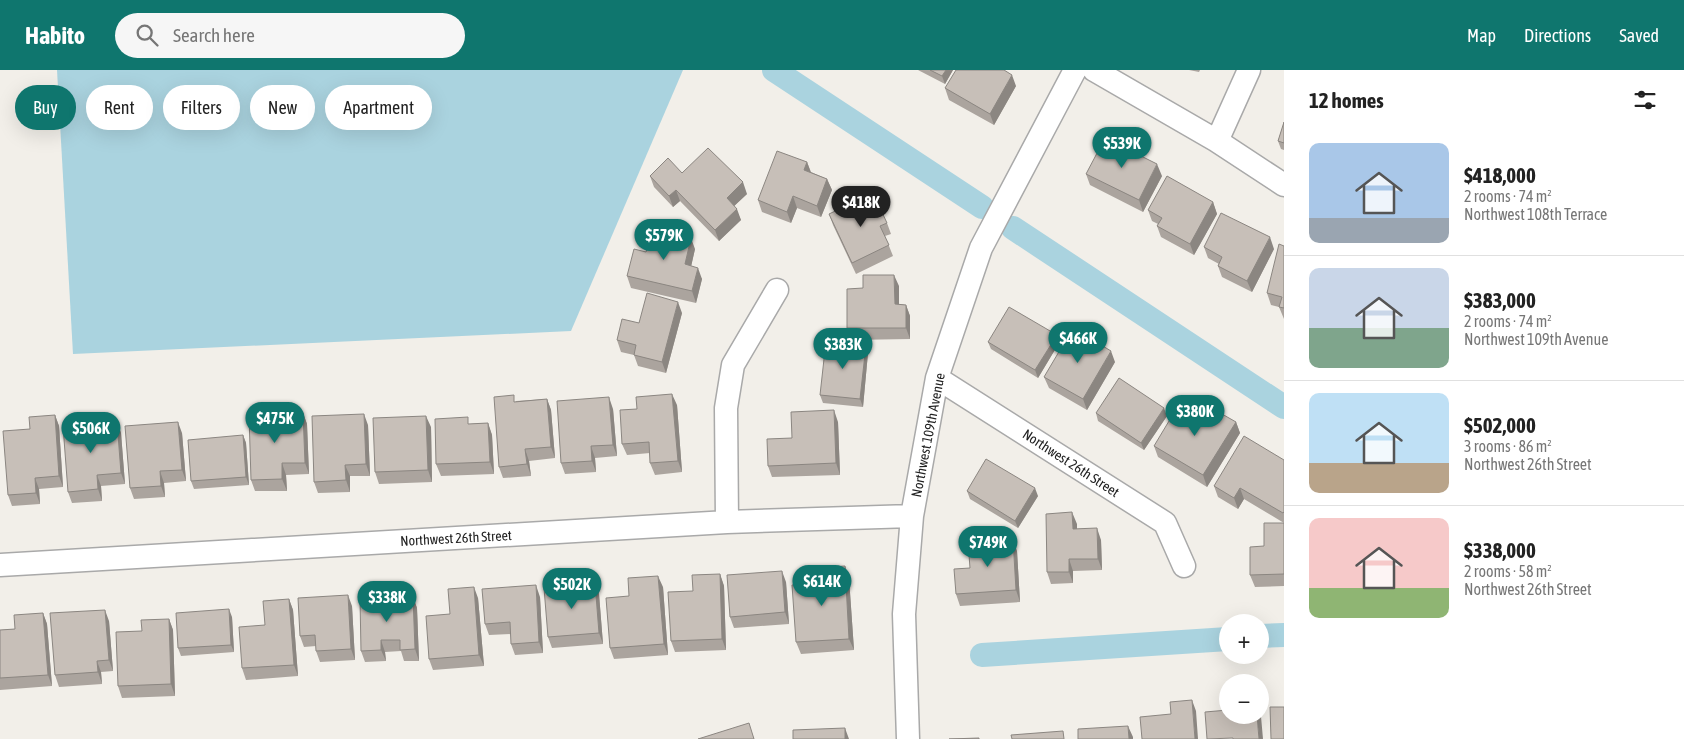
<!DOCTYPE html>
<html lang="en">
<head>
<meta charset="utf-8">
<style>
  :root { --surface:#fff; --page:#f6f6f6; --text:#222; --muted:#767676; --line:#e0e0e0; --accent:#0f766e }
  body { margin:0; font-family:"Asap Condensed",sans-serif; background:var(--page); color:var(--text); height:100vh; display:flex; flex-direction:column; font-size:19px; white-space:nowrap }
  * { box-sizing:border-box; margin:0 }
  p { font-size:16px; color:var(--muted) }
  .icon { flex:none; width:28px; height:28px; fill:none; stroke:currentColor; stroke-width:2; stroke-linecap:round; stroke-linejoin:round }
  .map { position:relative; flex:1; overflow:hidden }
  .drawer { display:flex; flex-direction:column; background:var(--surface); width:400px }
  .drawer>* { flex:none }
  .hud { position:absolute; left:15px; top:15px; width:475px; height:45px; display:flex; gap:10px }
  .controls { position:absolute; left:1219px; top:544px; display:grid; gap:10px }
  .controls a { display:grid; place-items:center; width:50px; height:50px; border-radius:50%; background:var(--surface); box-shadow:0 5px 20px #0002; font-size:25px }
  .price { position:absolute; translate:-50% -42px; padding:0 11px; border-radius:18px; background:var(--accent); color:#fff; font-size:16px; line-height:32px; filter:drop-shadow(0 1px 2px #0008) }
  .price::after { content:''; position:absolute; left:50%; top:30px; width:15px; height:11px; margin-left:-8px; background:inherit; clip-path:polygon(0 0,100% 0,50% 100%) }
  .price.current { background:#222; color:#fff }
  ul { padding:0; list-style:none }
  li { display:flex; align-items:center; gap:15px; height:125px; padding:0 25px }
  li+li { border-top:1px solid var(--line) }
  li span { display:grid; place-items:center; flex:none; width:140px; height:100px; border-radius:10px; color:#555 }
  li>.icon { margin-inline-start:auto }
  span .icon { width:60px; height:60px; fill:#fffc; stroke-width:1 }
  li b { font-size:21px }
  h2 { display:flex; justify-content:space-between; align-items:center; height:60px; padding:0 25px; font-size:21px }
  .tag { padding:0 18px; border-radius:22px; background:var(--surface); box-shadow:0 5px 20px #0002; font-size:18px; line-height:45px }
  .tag.current { background:var(--accent); color:#fff }
  header { display:flex; align-items:center; gap:30px; box-sizing:border-box; height:70px; padding:0 25px; background:var(--accent); color:#fff }
  header strong { font-size:24px }
  nav { display:flex; gap:28px; margin-inline-start:auto; font-size:18px }
  .search { width:350px; height:45px; background:var(--page); display:flex; align-items:center; gap:12px; box-sizing:border-box; padding:0 18px; border-radius:28px; color:var(--muted); font-size:19px }
  main { display:flex; flex:1; min-height:0 }
  .map>svg:first-child { display:block }
</style>
</head>
<body>
<header>
<strong>Habito</strong>
<div class="search"><svg class="icon" aria-label="search" viewBox="0 0 24 24"><circle cx="10" cy="10" r="6"/><path d="M15 15l6 6"/></svg>Search here</div>
<nav><a>Map</a><a>Directions</a><a>Saved</a></nav>
</header>
<main>
<div class="map">
<svg width="1284" height="669" viewBox="0 0 1284 669">
  <rect width="100%" height="100%" fill="#f2efe9"/>
  <path fill="#aad3df" d="M 57,0 L 683,0 L 571,261 L 73,284 Z"/>
  <g fill="none" stroke-linecap="round" stroke-linejoin="round">
    <path stroke="#aad3df" stroke-width="24" d="M 774,0 L 982,137
      M 1013,158 L 1284,337
      M 1260,566 L 1284,565
      M 982,585 L 1228,569"/>
    <defs>
      <path id="minor" d="M 1094,0 L 1217,71 L 1284,115
        M 1217,71 L 1249,0
        M 937,308 L 1165,453 L 1184,496
        M 727,452 L 726,338 L 733,295 L 777,220
        M 0,495 L 727,452 L 912,446
        M 908,669 L 904,544 L 912,446 L 937,308 L 981,178 L 1075,0"/>
    </defs>
    <use href="#minor" stroke="#a9a9a9" stroke-width="25"/>
    <use href="#minor" stroke="#fff" stroke-width="22"/>
  </g>
  <path fill="#aba49e" d="M 918,0 L 953,0 L 945,14 Z
    M 1189,0 L 1200,0 L 1199,2 Z
    M 1016,16 L 994,55 L 949,30 L 945,18 Z
    M 1284,52 L 1284,80 L 1281,79 L 1278,71 Z
    M 807,92 L 811,102 L 827,109 L 832,120 L 821,147 L 797,138 L 791,153 L 762,142 L 758,130 Z
    M 682,103 L 747,124 L 734,136 L 741,150 L 719,171 L 680,131 L 673,137 L 654,117 L 650,106 Z
    M 1086,104 L 1162,106 L 1143,142 L 1090,115 Z
    M 1213,132 L 1217,144 L 1194,185 L 1161,167 L 1157,156 L 1158,154 L 1152,151 L 1148,140 Z
    M 829,144 L 887,153 L 891,164 L 885,166 L 893,186 L 856,204 L 833,155 Z
    M 1284,176 L 1284,249 L 1279,237 L 1271,235 L 1267,223 Z
    M 1204,177 L 1274,179 L 1252,222 L 1222,207 L 1218,196 L 1219,194 L 1208,188 Z
    M 695,179 L 691,196 L 702,209 L 696,233 L 631,218 L 627,206 L 646,182 Z
    M 899,216 L 899,234 L 906,235 L 910,246 L 910,269 L 851,270 L 847,258 L 863,218 Z
    M 682,243 L 666,303 L 638,296 L 634,285 L 621,282 L 617,270 L 639,253 Z
    M 1057,265 L 1059,273 L 1038,308 L 991,279 L 988,272 Z
    M 866,275 L 868,283 L 863,337 L 823,333 L 820,325 Z
    M 1115,292 L 1087,340 L 1049,318 L 1044,307 Z
    M 547,329 L 551,340 L 555,388 L 529,391 L 531,406 L 503,408 L 499,397 L 516,331 Z
    M 677,335 L 682,402 L 655,405 L 650,393 L 650,383 L 627,385 L 622,374 L 637,339 Z
    M 613,339 L 617,386 L 595,388 L 596,402 L 565,404 L 561,393 Z
    M 303,343 L 307,354 L 309,404 L 286,405 L 287,421 L 255,421 L 251,410 Z
    M 1096,343 L 1167,346 L 1144,380 L 1098,351 Z
    M 55,345 L 59,356 L 63,417 L 39,419 L 40,434 L 12,436 L 8,425 L 30,359 Z
    M 1200,349 L 1236,352 L 1240,363 L 1207,417 L 1158,387 L 1154,376 Z
    M 117,352 L 121,363 L 125,414 L 101,416 L 102,431 L 72,433 L 68,422 Z
    M 838,352 L 840,405 L 772,407 L 768,396 L 792,368 Z
    M 488,353 L 492,365 L 494,404 L 441,406 L 436,394 L 470,354 Z
    M 368,355 L 370,406 L 350,406 L 350,422 L 318,423 L 314,412 Z
    M 431,357 L 432,412 L 379,414 L 375,402 Z
    M 182,363 L 186,411 L 164,413 L 165,427 L 134,429 L 130,418 Z
    M 243,365 L 246,373 L 249,415 L 194,419 L 191,411 Z
    M 1284,390 L 1284,453 L 1244,429 L 1238,439 L 1218,427 L 1214,416 Z
    M 967,421 L 1038,426 L 1018,458 L 970,429 Z
    M 1284,453 L 1284,516 L 1255,517 L 1250,505 Z
    M 1077,454 L 1077,459 L 1101,470 L 1102,500 L 1073,501 L 1073,513 L 1051,514 L 1047,502 Z
    M 1017,481 L 1020,532 L 960,536 L 956,524 L 970,498 Z
    M 845,496 L 849,508 L 854,580 L 801,584 L 796,572 L 818,513 Z
    M 720,504 L 724,516 L 726,580 L 675,582 L 671,571 L 693,521 Z
    M 786,512 L 789,554 L 734,558 L 730,547 Z
    M 595,513 L 599,524 L 603,574 L 552,578 L 548,567 Z
    M 663,517 L 668,585 L 614,589 L 610,578 L 629,526 Z
    M 413,527 L 417,538 L 419,591 L 404,591 L 401,581 L 385,582 L 386,591 L 365,592 L 361,581 Z
    M 540,527 L 543,583 L 515,585 L 511,574 L 511,564 L 489,565 L 485,554 Z
    M 478,528 L 484,596 L 433,600 L 429,589 L 450,544 Z
    M 289,529 L 293,540 L 298,606 L 246,610 L 242,598 L 265,555 Z
    M 352,536 L 355,590 L 320,592 L 316,581 L 316,576 L 304,577 L 300,566 Z
    M 43,543 L 47,554 L 52,616 L 0,620 L 0,560 L 15,559 Z
    M 232,547 L 234,582 L 181,586 L 178,578 Z
    M 169,549 L 173,560 L 175,626 L 122,628 L 118,616 L 142,561 Z
    M 109,551 L 113,601 L 101,602 L 102,614 L 59,617 L 55,605 Z"/>
  <path fill="#8b8681" d="M 946,0 L 953,0 L 945,14 L 942,6 Z
    M 1012,5 L 1016,16 L 994,55 L 990,44 Z
    M 807,92 L 811,103 L 804,100 Z
    M 1157,94 L 1162,106 L 1143,142 L 1139,130 Z
    M 827,109 L 832,120 L 821,147 L 817,136 Z
    M 743,112 L 747,124 L 731,139 L 727,128 Z
    M 676,120 L 680,131 L 673,137 L 669,126 Z
    M 793,126 L 797,138 L 791,153 L 787,142 Z
    M 1213,132 L 1217,144 L 1194,185 L 1190,174 Z
    M 737,139 L 741,150 L 719,171 L 715,160 Z
    M 1270,167 L 1274,179 L 1252,222 L 1247,211 Z
    M 691,168 L 695,179 L 689,206 L 685,194 Z
    M 698,198 L 702,209 L 696,233 L 692,221 Z
    M 894,205 L 899,216 L 899,246 L 895,234 Z
    M 678,232 L 682,243 L 666,303 L 662,292 Z
    M 906,235 L 910,246 L 910,269 L 906,258 Z
    M 1057,265 L 1059,273 L 1038,308 L 1035,300 Z
    M 866,275 L 868,283 L 863,337 L 860,329 Z
    M 1111,281 L 1115,292 L 1087,340 L 1083,329 Z
    M 672,324 L 677,335 L 682,402 L 678,391 Z
    M 609,327 L 613,339 L 617,386 L 613,375 Z
    M 547,329 L 551,340 L 555,388 L 551,377 Z
    M 1164,338 L 1167,346 L 1144,380 L 1141,373 Z
    M 834,340 L 838,352 L 840,405 L 836,393 Z
    M 303,343 L 307,354 L 309,404 L 305,393 Z
    M 364,344 L 368,355 L 370,406 L 366,394 Z
    M 55,345 L 59,356 L 63,417 L 59,406 Z
    M 426,346 L 431,357 L 432,412 L 428,400 Z
    M 117,352 L 121,363 L 125,414 L 121,403 Z
    M 178,352 L 182,363 L 186,411 L 182,400 Z
    M 1236,352 L 1240,363 L 1207,417 L 1203,405 Z
    M 488,353 L 492,365 L 494,404 L 490,392 Z
    M 243,365 L 246,373 L 249,415 L 246,407 Z
    M 591,376 L 595,388 L 596,402 L 592,391 Z
    M 525,379 L 529,391 L 531,406 L 527,394 Z
    M 282,393 L 286,405 L 287,421 L 282,409 Z
    M 345,395 L 350,406 L 350,422 L 346,410 Z
    M 160,401 L 164,413 L 165,427 L 161,416 Z
    M 97,405 L 101,416 L 102,431 L 98,419 Z
    M 35,408 L 39,419 L 40,434 L 36,423 Z
    M 1035,418 L 1038,426 L 1018,458 L 1015,451 Z
    M 1240,418 L 1244,429 L 1238,439 L 1234,428 Z
    M 1072,442 L 1077,454 L 1077,471 L 1073,459 Z
    M 1097,458 L 1101,470 L 1102,500 L 1098,489 Z
    M 1013,469 L 1017,481 L 1020,532 L 1016,520 Z
    M 1069,489 L 1073,501 L 1073,513 L 1069,502 Z
    M 845,496 L 849,508 L 854,580 L 849,569 Z
    M 782,501 L 786,512 L 789,554 L 785,542 Z
    M 720,504 L 724,516 L 726,580 L 722,569 Z
    M 658,506 L 663,517 L 668,585 L 664,574 Z
    M 595,513 L 599,524 L 603,574 L 599,563 Z
    M 536,515 L 540,527 L 543,583 L 539,572 Z
    M 474,517 L 478,528 L 484,596 L 479,585 Z
    M 348,525 L 352,536 L 355,590 L 351,579 Z
    M 413,527 L 417,538 L 419,591 L 415,579 Z
    M 289,529 L 293,540 L 298,606 L 294,595 Z
    M 229,539 L 232,547 L 234,582 L 231,575 Z
    M 105,540 L 109,551 L 113,601 L 109,590 Z
    M 43,543 L 47,554 L 52,616 L 48,605 Z
    M 169,549 L 173,560 L 175,626 L 171,614 Z
    M 381,570 L 385,582 L 386,591 L 381,580 Z
    M 97,591 L 101,602 L 102,614 L 98,602 Z
    M 1192,630 L 1196,641 L 1198,669 L 1195,669 Z
    M 1260,635 L 1263,669 L 1259,669 L 1257,645 L 1260,645 Z
    M 1128,656 L 1133,667 L 1133,669 L 1129,669 Z
    M 845,658 L 849,669 L 845,669 Z"/>
  <path fill="#c7bfb8" stroke="#8b8681" d="M 930,0 L 946,0 L 942,6 Z
    M 956,0 L 1004,0 L 1012,5 L 990,44 L 945,18 Z
    M 1284,52 L 1284,73 L 1278,71 Z
    M 1105,68 L 1157,94 L 1139,130 L 1086,104 Z
    M 708,78 L 743,112 L 727,128 L 737,139 L 715,160 L 676,120 L 669,126 L 650,106 L 668,88 L 682,103 Z
    M 777,81 L 807,92 L 804,100 L 827,109 L 817,136 L 793,126 L 787,142 L 758,130 Z
    M 1167,106 L 1213,132 L 1190,174 L 1157,156 L 1162,148 L 1148,140 Z
    M 873,123 L 887,153 L 880,156 L 889,175 L 852,193 L 829,144 Z
    M 1221,143 L 1270,167 L 1247,211 L 1218,196 L 1222,187 L 1204,177 Z
    M 652,159 L 691,168 L 685,194 L 698,198 L 692,221 L 627,206 L 634,179 L 646,182 Z
    M 1279,174 L 1284,176 L 1284,238 L 1279,237 L 1282,227 L 1267,223 Z
    M 863,205 L 894,205 L 895,234 L 906,235 L 906,258 L 847,258 L 847,219 L 863,218 Z
    M 647,223 L 678,232 L 662,292 L 634,285 L 636,275 L 617,270 L 622,249 L 639,253 Z
    M 1009,237 L 1057,265 L 1035,300 L 988,272 Z
    M 1073,258 L 1111,281 L 1083,329 L 1044,307 Z
    M 826,271 L 866,275 L 860,329 L 820,325 Z
    M 1119,308 L 1164,338 L 1141,373 L 1096,343 Z
    M 672,324 L 678,391 L 650,393 L 649,372 L 622,374 L 620,340 L 637,339 L 636,327 Z
    M 514,325 L 514,332 L 547,329 L 551,377 L 525,379 L 527,394 L 499,397 L 494,327 Z
    M 609,327 L 613,375 L 591,376 L 592,391 L 561,393 L 557,331 Z
    M 1178,336 L 1200,349 L 1208,336 L 1236,352 L 1203,405 L 1154,376 Z
    M 834,340 L 836,393 L 768,396 L 767,369 L 792,368 L 791,342 Z
    M 303,343 L 305,393 L 282,393 L 282,409 L 251,410 L 249,345 Z
    M 364,344 L 366,394 L 345,395 L 346,410 L 314,412 L 312,346 Z
    M 55,345 L 59,406 L 35,408 L 36,423 L 8,425 L 3,361 L 30,359 L 29,347 Z
    M 426,346 L 428,400 L 375,402 L 373,348 Z
    M 468,347 L 468,354 L 488,353 L 490,392 L 436,394 L 435,349 Z
    M 117,352 L 121,403 L 97,405 L 98,419 L 68,422 L 63,356 Z
    M 178,352 L 182,400 L 160,401 L 161,416 L 130,418 L 125,356 Z
    M 243,365 L 246,407 L 191,411 L 188,370 Z
    M 1244,366 L 1284,390 L 1284,442 L 1283,443 L 1240,418 L 1234,428 L 1214,416 Z
    M 986,389 L 1035,418 L 1015,451 L 967,421 Z
    M 1072,442 L 1073,459 L 1097,458 L 1098,489 L 1069,489 L 1069,502 L 1047,502 L 1046,444 Z
    M 1264,453 L 1284,453 L 1284,504 L 1250,505 L 1250,477 L 1264,476 Z
    M 1013,469 L 1016,520 L 956,524 L 954,499 L 970,498 L 968,472 Z
    M 845,496 L 849,569 L 796,572 L 792,515 L 818,513 L 816,498 Z
    M 782,501 L 785,542 L 730,547 L 727,505 Z
    M 720,504 L 722,569 L 671,571 L 668,522 L 693,521 L 692,505 Z
    M 658,506 L 664,574 L 610,578 L 606,528 L 629,526 L 628,508 Z
    M 595,513 L 599,563 L 548,567 L 544,518 Z
    M 536,515 L 539,572 L 511,574 L 510,552 L 485,554 L 482,519 Z
    M 474,517 L 479,585 L 429,589 L 426,546 L 450,544 L 448,519 Z
    M 348,525 L 351,579 L 316,581 L 315,565 L 300,566 L 298,528 Z
    M 413,527 L 415,579 L 400,580 L 400,570 L 381,570 L 381,580 L 361,581 L 360,529 Z
    M 289,529 L 294,595 L 242,598 L 239,557 L 265,555 L 263,531 Z
    M 229,539 L 231,575 L 178,578 L 176,543 Z
    M 105,540 L 109,590 L 97,591 L 98,602 L 55,605 L 50,543 Z
    M 43,543 L 48,605 L 0,608 L 0,560 L 15,559 L 14,545 Z
    M 169,549 L 171,614 L 118,616 L 116,562 L 142,561 L 141,550 Z
    M 1192,630 L 1195,669 L 1142,669 L 1140,647 L 1171,644 L 1170,632 Z
    M 1270,637 L 1284,637 L 1284,669 L 1271,669 Z
    M 1228,640 L 1228,645 L 1257,645 L 1259,669 L 1233,669 L 1233,668 L 1207,669 L 1205,642 Z
    M 749,653 L 754,669 L 698,669 Z
    M 1128,656 L 1129,669 L 1078,669 L 1078,659 Z
    M 845,658 L 845,669 L 793,669 L 793,660 Z
    M 1063,661 L 1064,669 L 1012,669 L 1011,665 Z
    M 979,668 L 979,669 L 949,669 Z"/>
  <g text-anchor="middle" stroke-width="4.5" stroke-linejoin="round" paint-order="stroke">
    <g font-size="14" fill="#222" stroke="#fff">
      <text transform="translate(928 365) rotate(-79)" y="5">Northwest 109th Avenue</text>
      <text transform="translate(1071 393) rotate(33)" y="5">Northwest 26th Street</text>
      <text transform="translate(456 468) rotate(-3)" y="5">Northwest 26th Street</text>
    </g>
  </g>
</svg>
<div class="controls">
<a>+</a>
<a>−</a>
</div>
<b class="price" style="left:1122px;top:99px">$539K</b>
<b class="price current" style="left:861px;top:158px">$418K</b>
<b class="price" style="left:664px;top:191px">$579K</b>
<b class="price" style="left:1078px;top:294px">$466K</b>
<b class="price" style="left:843px;top:300px">$383K</b>
<b class="price" style="left:1195px;top:367px">$380K</b>
<b class="price" style="left:275px;top:374px">$475K</b>
<b class="price" style="left:91px;top:384px">$506K</b>
<b class="price" style="left:988px;top:498px">$749K</b>
<b class="price" style="left:822px;top:537px">$614K</b>
<b class="price" style="left:572px;top:540px">$502K</b>
<b class="price" style="left:387px;top:553px">$338K</b>
<div class="hud">
<a class="tag current">Buy</a>
<a class="tag">Rent</a>
<a class="tag">Filters</a>
<a class="tag">New</a>
<a class="tag">Apartment</a>
</div>
</div>
<section class="drawer">
<h2>12 homes<svg class="icon" aria-label="filters" viewBox="0 0 24 24"><path d="M4 7h16M4 17h16"/><circle cx="9" cy="7" r="2"/><circle cx="15" cy="17" r="2"/></svg></h2>
<ul>
<li><span style="background:linear-gradient(#a9c7e8 75%,#9aa5b1 0)"><svg class="icon" aria-label="home" viewBox="0 0 24 24"><path d="M3 11l9-7 9 7M6 9v11h12V9"/></svg></span><div><b>$418,000</b><p>2 rooms · 74 m²</p><p>Northwest 108th Terrace</p></div></li>
<li><span style="background:linear-gradient(#c9d6e8 60%,#7fa58c 0)"><svg class="icon" aria-label="home" viewBox="0 0 24 24"><path d="M3 11l9-7 9 7M6 9v11h12V9"/></svg></span><div><b>$383,000</b><p>2 rooms · 74 m²</p><p>Northwest 109th Avenue</p></div></li>
<li><span style="background:linear-gradient(#bfe0f5 70%,#b9a48a 0)"><svg class="icon" aria-label="home" viewBox="0 0 24 24"><path d="M3 11l9-7 9 7M6 9v11h12V9"/></svg></span><div><b>$502,000</b><p>3 rooms · 86 m²</p><p>Northwest 26th Street</p></div></li>
<li><span style="background:linear-gradient(#f6c9c9 70%,#8fb573 0)"><svg class="icon" aria-label="home" viewBox="0 0 24 24"><path d="M3 11l9-7 9 7M6 9v11h12V9"/></svg></span><div><b>$338,000</b><p>2 rooms · 58 m²</p><p>Northwest 26th Street</p></div></li>
</ul>
</section>
</main>
</body>
</html>
